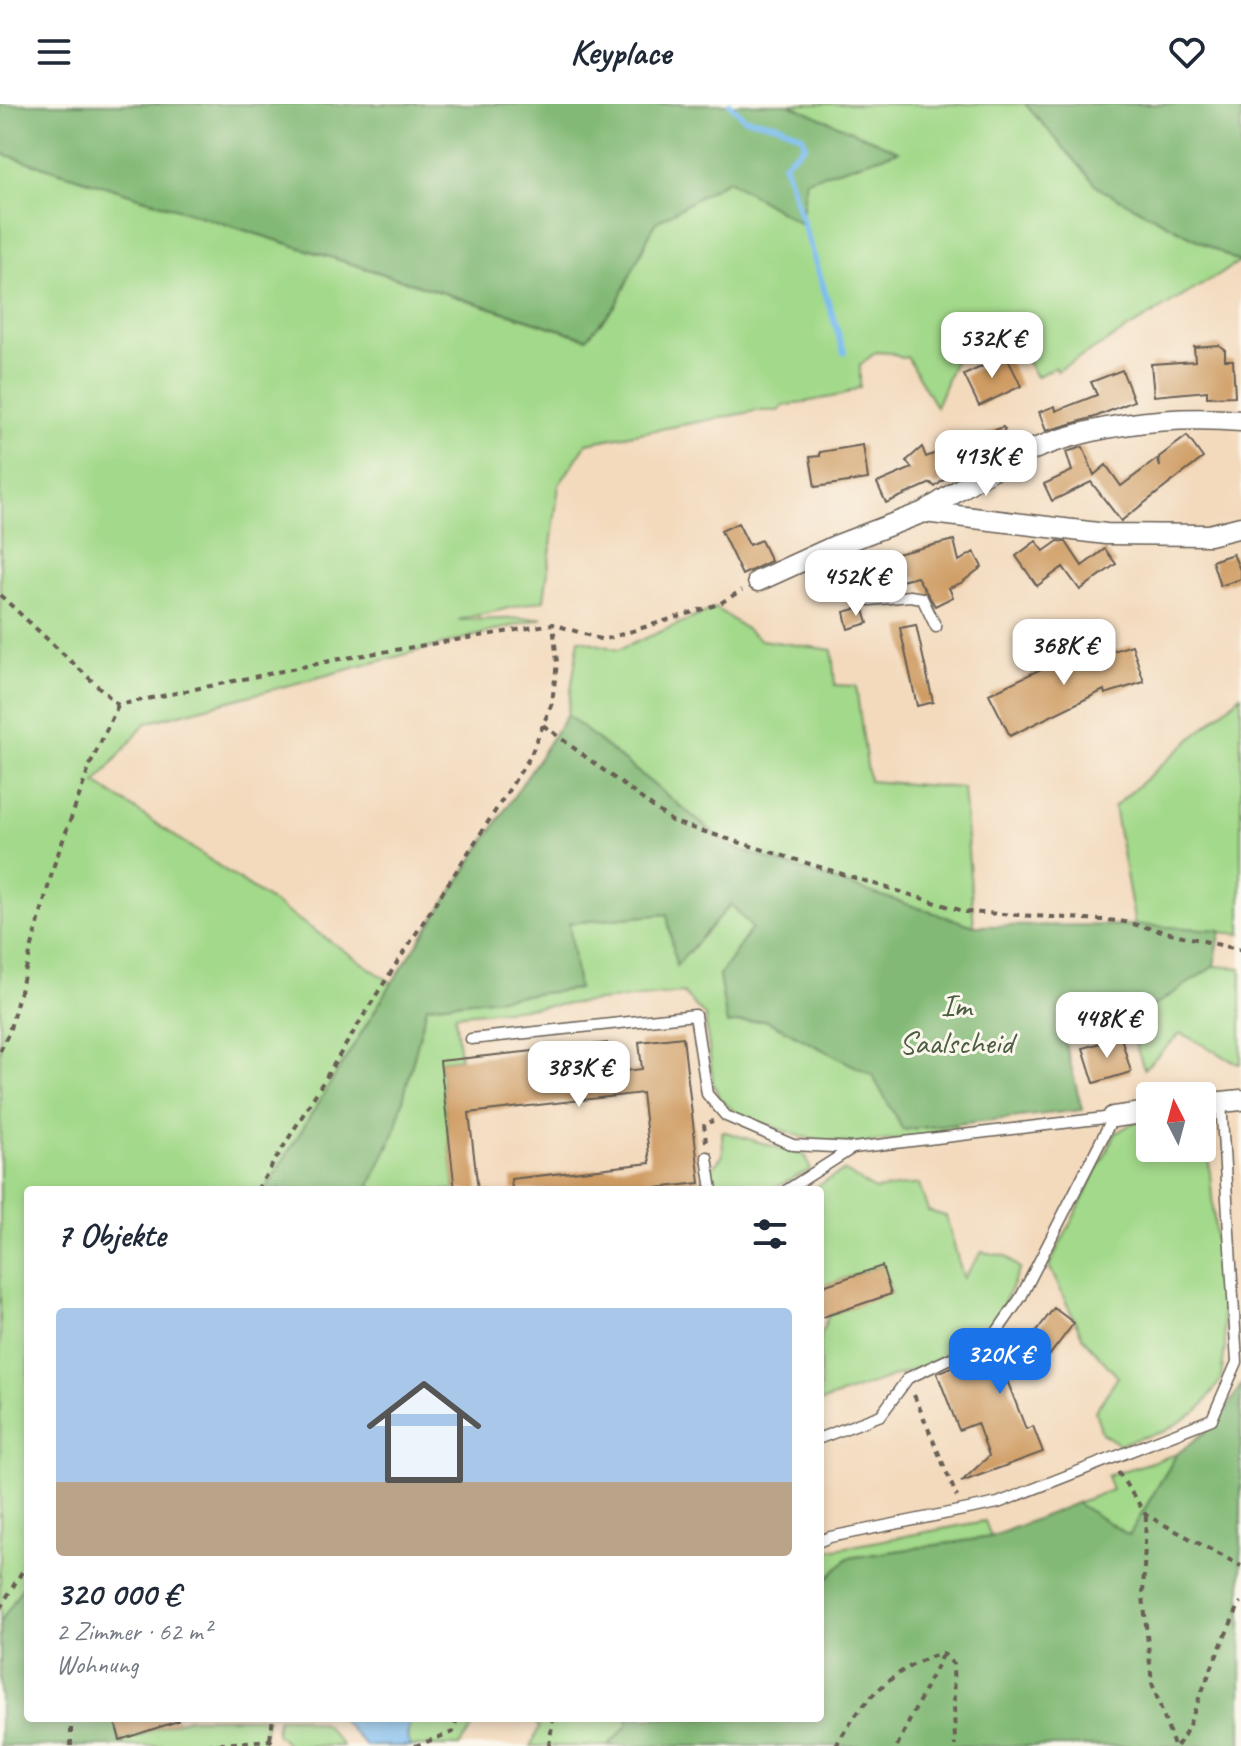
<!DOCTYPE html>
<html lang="de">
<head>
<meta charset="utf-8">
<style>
  :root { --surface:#fff; --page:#f2f2f3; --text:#1f2937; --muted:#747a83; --line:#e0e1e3; --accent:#1a73e8 }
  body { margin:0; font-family:Caveat,sans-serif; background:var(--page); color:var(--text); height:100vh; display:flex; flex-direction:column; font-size:30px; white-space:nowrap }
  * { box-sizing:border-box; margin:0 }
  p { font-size:26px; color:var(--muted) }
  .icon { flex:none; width:44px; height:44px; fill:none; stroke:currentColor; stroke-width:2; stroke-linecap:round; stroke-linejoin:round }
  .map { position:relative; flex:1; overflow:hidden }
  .drawer { position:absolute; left:24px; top:1082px; width:800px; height:536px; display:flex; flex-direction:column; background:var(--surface); border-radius:8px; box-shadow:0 4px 12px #0003 }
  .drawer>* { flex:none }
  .needle { width:52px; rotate:354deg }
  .controls { position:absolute; left:1136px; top:978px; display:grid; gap:16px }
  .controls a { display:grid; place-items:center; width:80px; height:80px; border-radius:8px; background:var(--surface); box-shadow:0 4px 12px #0003; font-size:40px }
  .price { position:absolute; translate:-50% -68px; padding:0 18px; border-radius:16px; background:#fff; color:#222; font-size:26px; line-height:52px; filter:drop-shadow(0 2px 4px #0008) }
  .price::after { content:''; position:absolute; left:50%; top:48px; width:24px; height:18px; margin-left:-12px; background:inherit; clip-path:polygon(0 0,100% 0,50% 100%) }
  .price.active { background:var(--accent); color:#fff }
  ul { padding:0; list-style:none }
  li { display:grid; align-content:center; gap:16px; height:424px; padding:0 32px }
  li+li { border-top:2px solid var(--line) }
  li span { display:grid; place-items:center; height:248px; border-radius:8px; color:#555 }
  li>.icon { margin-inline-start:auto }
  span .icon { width:144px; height:144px; fill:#fffc; stroke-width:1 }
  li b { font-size:34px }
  h2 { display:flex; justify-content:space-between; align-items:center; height:96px; padding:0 32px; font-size:34px }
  header { display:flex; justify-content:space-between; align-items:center; height:104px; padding:0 32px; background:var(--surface); font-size:36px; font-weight:700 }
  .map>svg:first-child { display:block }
</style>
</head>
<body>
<header><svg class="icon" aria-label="menu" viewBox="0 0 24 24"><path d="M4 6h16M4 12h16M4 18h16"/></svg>Keyplace<svg class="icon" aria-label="heart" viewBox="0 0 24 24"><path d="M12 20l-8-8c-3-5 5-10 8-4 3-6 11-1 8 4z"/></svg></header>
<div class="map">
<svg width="1241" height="1642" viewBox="0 0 1241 1642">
  <rect width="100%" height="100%" fill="#fbf7ec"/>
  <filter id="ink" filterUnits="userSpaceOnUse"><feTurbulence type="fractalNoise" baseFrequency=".0125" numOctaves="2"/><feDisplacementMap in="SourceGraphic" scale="16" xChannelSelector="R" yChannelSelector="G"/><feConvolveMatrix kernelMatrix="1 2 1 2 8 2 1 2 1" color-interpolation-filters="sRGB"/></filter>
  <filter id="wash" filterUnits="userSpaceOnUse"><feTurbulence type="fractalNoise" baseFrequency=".006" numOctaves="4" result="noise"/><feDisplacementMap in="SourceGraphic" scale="32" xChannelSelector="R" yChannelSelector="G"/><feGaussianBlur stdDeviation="1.8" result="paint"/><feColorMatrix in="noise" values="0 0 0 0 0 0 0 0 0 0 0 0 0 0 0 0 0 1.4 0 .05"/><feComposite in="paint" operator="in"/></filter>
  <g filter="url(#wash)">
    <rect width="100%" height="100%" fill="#f3dabd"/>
    <path fill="#a3d98a" stroke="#607a53" stroke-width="2" d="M 289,0 L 1052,0 L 1240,158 L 1057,267 L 1055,263 L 1036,273 L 1009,227 L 961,241 L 936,303 L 907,253 L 902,254 L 890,249 L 876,248 L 860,261 L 860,283 L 842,291 L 784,302 L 778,307 L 756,307 L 587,339 L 559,381 L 544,496 L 458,516 L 543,514 L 146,619 L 96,679 L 392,879 L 265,1086 L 28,1086 L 28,1474 L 0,1519 L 0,49 L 586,234 L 601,218 Z
      M 716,504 L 761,536 L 832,546 L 835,581 L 856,582 L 869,677 L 963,684 L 974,822 L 731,743 L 567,611 L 579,535 L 618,546 Z
      M 1241,591 L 1241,830 L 1135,821 L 1114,703 Z
      M 731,800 L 752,824 L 719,872 L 727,920 L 765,916 L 873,971 L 903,1026 L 955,1020 L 957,1029 L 855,1040 L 802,1033 L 739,1011 L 720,995 L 713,979 L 705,912 L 683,889 L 473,909 L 455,911 L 460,954 L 440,957 L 455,1086 L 368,1086 L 395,1027 L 427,902 L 578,885 L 568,819 L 668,810 L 677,861 Z
      M 1214,862 L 1241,864 L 1241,959 L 1238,960 L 1181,929 L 1144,965 L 1128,919 Z
      M 1150,1016 L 1150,1044 L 1202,1044 L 1202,1019 L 1206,1024 L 1225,1241 L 1221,1276 L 1200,1305 L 1165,1327 L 1119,1340 L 1102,1329 L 1095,1307 L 1118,1273 L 1083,1234 L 1049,1162 L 1116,1029 L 1133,1019 Z
      M 722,1027 L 806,1052 L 810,1066 L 770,1086 L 638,1086 L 700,1079 L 723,1051 Z
      M 844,1067 L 875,1086 L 919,1080 L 928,1107 L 946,1112 L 963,1174 L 982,1148 L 1006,1152 L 1020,1165 C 1010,1184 1002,1208 988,1225 C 968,1251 856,1285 820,1298 L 820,1231 L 829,1211 L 891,1189 L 881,1162 L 820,1183 L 820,1086 L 810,1086 Z
      M 1177,1350 L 1129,1432 L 1076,1399 L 1112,1386 L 1107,1372 Z
      M 985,1417 L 991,1433 L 848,1454 L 820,1482 L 820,1448 Z
      M 189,1614 L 267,1614 L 263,1642 L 126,1642 L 120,1636 Z
      M 278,1614 L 303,1614 L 306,1617 L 324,1620 L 343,1642 L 288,1642 L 276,1630 Z
      M 410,1614 L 479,1614 L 459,1642 L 410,1642 L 407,1634 Z
      M 534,1614 L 628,1614 L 627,1622 L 608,1642 L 531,1642 L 539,1624 Z"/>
    <path fill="#82b976" stroke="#4f6a49" stroke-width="2" d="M 0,0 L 789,0 L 899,47 L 806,76 L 801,120 L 728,76 L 655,119 L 616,201 L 587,234 L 0,49 Z
      M 1025,0 L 1241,0 L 1241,159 L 1100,85 Z
      M 567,611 L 731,743 L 974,822 L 1135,821 L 1221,826 L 1214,862 L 1128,919 L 1064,934 L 1082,1006 L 903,1026 L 872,971 L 766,916 L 727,920 L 719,872 L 752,824 L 731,800 L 676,862 L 667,810 L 569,819 L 578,885 L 427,902 L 395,1027 L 368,1086 L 265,1086 L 392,879 Z
      M 1241,1281 L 1241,1642 L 608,1642 L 627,1622 L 628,1614 L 820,1614 L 820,1482 L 848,1454 L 991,1433 L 1076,1399 L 1129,1431 L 1177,1350 L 1219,1317 Z
      M 28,1474 L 28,1614 L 114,1614 L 120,1636 L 126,1642 L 0,1642 L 0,1519 Z"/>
    <path fill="#7abcf0" stroke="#4b6c86" stroke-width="2" d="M 340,1614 L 410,1614 L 407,1634 L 410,1642 L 366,1642 Z"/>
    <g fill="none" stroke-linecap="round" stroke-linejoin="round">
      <path stroke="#7abcf0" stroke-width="6" d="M 730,0 L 744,14 L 779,21 L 802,32 L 805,41 L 784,59 L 844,248"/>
    </g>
    <g id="blocks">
      <path fill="#cf9c64" d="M 1219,241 L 1225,246 L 1225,256 L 1233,256 L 1235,292 L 1207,293 L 1207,287 L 1154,292 L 1151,260 L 1195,257 L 1194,243 Z
        M 1006,251 L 1021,282 L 979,302 L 964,271 Z
        M 1122,266 L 1134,297 L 1095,313 L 1046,327 L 1039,308 L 1055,302 L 1056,307 L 1097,291 L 1091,278 Z
        M 1003,323 L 1005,326 L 987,341 L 996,348 L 975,360 L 970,354 L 935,383 L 931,379 L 886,399 L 877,379 L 912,364 L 906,357 L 922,343 L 926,353 Z
        M 1187,332 L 1203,354 L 1121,417 L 1091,378 L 1052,397 L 1044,380 L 1072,367 L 1066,348 L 1083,343 L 1094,371 L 1106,361 L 1121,382 L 1157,355 L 1160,363 L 1159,353 Z
        M 863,341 L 868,375 L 815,383 L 810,353 L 820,352 L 820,348 Z
        M 738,419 L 749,441 L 761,436 L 771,457 L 742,471 L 721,427 Z
        M 954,436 L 959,457 L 974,448 L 982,463 L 961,479 L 949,484 L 953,493 L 935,502 L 917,473 L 890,480 L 884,453 Z
        M 1036,437 L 1044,447 L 1058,437 L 1066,438 L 1082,462 L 1105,445 L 1116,460 L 1080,486 L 1063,463 L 1037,482 L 1016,452 Z
        M 1233,450 L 1241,468 L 1241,475 L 1220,482 L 1212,457 Z
        M 863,503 L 868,519 L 848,525 L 844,508 Z
        M 916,521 L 933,598 L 917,602 L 900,524 Z
        M 1132,541 L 1144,578 L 1105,590 L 1104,586 L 1010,632 L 989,590 L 1074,549 L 1078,558 Z
        M 683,933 L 700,1079 L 638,1086 L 512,1086 L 511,1075 L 650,1059 L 642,989 L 469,1009 L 478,1086 L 455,1086 L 440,957 L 607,939 L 610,969 L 642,965 L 639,938 Z
        M 1121,933 L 1131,968 L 1094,979 L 1083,944 Z
        M 882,1162 L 891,1190 L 820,1214 L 820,1183 Z
        M 1054,1204 L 1074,1219 L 1049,1252 L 1005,1271 L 1026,1325 L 1033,1322 L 1043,1348 L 961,1378 L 989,1352 L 977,1319 L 959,1326 L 937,1269 L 995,1246 L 997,1251 L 1029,1237 Z
        M 114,1614 L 178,1614 L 178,1617 L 120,1636 Z"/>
    </g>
  </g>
  <g filter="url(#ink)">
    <use href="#blocks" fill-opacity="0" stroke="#675e54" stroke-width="2"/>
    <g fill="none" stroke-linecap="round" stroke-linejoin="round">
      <defs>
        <path id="service" d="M 835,442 L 851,488 L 870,496 L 910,492 L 922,494 L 936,523
          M 471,935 L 695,911 L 707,990 L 726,1012 L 793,1041 L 853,1044 L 1113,1013
          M 707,1053 L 712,1086
          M 787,1086 L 851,1045
          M 820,1334 L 881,1311 L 908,1274 L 992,1235 L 1021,1193 L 1113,1013
          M 820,1437 L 830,1433 L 998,1399 L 1212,1315 L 1237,1258 L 1221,997"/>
        <path id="minor" d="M 924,408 C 953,391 982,369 1013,354 C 1084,321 1164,311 1241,317
          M 758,477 L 835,442 L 924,408 L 1106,430 L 1209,431 L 1241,423
          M 1202,1000 L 1241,996
          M 1113,1013 L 1150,1008"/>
      </defs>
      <use href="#service" stroke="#675e54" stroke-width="13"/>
      <use href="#minor" stroke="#675e54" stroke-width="23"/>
      <path stroke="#675e54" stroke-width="4" stroke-dasharray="6 6" stroke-linecap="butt" d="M 0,491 L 118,601 L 340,555 L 553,520 L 603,536 L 719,500 L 742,486
        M 543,621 L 673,718 L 966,808 L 1120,817 L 1241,846
        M 0,947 L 9,928 L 54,761 L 91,659 L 118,601
        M 706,1038 L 704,1020 L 713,1017
        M 257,1086 L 375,893 L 530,653 L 552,599 L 557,559 L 553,520
        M 914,1291 L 957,1393
        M 1118,1368 L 1146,1411 L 1241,1462
        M 1146,1411 L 1143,1492 L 1152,1579 L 1174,1642
        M 0,1504 L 28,1458
        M 270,1635 L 273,1614
        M 71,1642 L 71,1614
        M 195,1642 L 270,1636 L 276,1642
        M 415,1642 L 453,1628 L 457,1614
        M 549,1642 L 553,1614
        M 836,1642 C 860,1599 894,1562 943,1549 L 953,1560 L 955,1642
        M 897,1642 L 943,1549
        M 1177,1642 C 1190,1625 1194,1605 1203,1585 C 1215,1555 1227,1526 1241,1498"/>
      <use href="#service" stroke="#fff" stroke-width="10"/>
      <use href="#minor" stroke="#fff" stroke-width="20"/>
    </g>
  </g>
  <g text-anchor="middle" stroke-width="6" stroke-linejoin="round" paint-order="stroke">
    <g font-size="32" fill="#4b5e42" stroke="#fbf7ec">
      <text x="956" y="912">Im<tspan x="956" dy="37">Saalscheid</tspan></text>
    </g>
  </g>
</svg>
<div class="controls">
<a><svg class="needle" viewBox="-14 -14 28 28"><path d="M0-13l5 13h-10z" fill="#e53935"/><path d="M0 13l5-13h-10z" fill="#747a83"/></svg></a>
</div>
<b class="price" style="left:992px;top:276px">532K €</b>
<b class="price" style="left:986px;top:394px">413K €</b>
<b class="price" style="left:856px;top:514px">452K €</b>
<b class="price" style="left:1064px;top:583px">368K €</b>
<b class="price" style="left:1107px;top:956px">448K €</b>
<b class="price" style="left:579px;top:1005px">383K €</b>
<b class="price active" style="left:1000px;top:1292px">320K €</b>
<section class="drawer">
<h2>7 Objekte<svg class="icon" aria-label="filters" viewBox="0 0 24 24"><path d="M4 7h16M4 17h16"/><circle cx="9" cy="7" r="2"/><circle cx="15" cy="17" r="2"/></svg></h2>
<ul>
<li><span style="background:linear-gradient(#a9c7e8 70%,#b9a48a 0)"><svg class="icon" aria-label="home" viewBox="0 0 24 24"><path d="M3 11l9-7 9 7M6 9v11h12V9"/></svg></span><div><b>320 000 €</b><p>2 Zimmer · 62 m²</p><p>Wohnung</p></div></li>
</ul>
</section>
</div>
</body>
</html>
